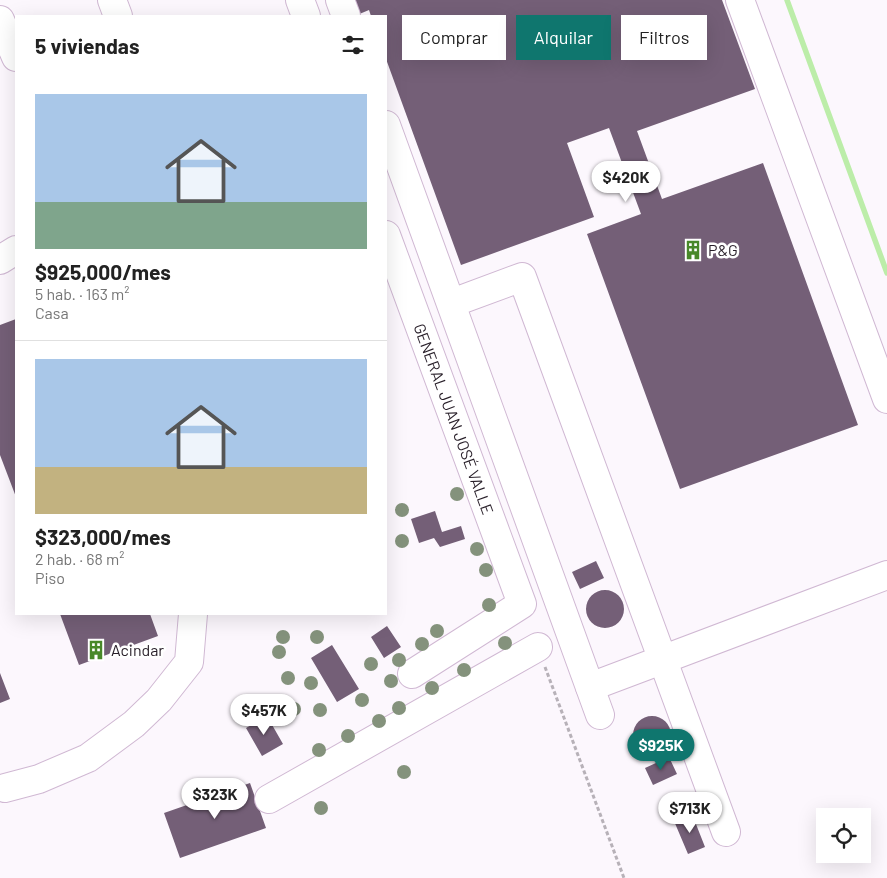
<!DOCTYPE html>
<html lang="es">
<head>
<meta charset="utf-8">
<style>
  :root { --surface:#fff; --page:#f6f6f6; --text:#222; --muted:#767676; --line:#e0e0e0; --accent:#0f766e }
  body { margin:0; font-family:Barlow,sans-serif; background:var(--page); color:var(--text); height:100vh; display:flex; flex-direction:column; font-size:19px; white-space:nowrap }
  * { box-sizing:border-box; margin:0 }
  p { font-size:16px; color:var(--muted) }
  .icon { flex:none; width:28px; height:28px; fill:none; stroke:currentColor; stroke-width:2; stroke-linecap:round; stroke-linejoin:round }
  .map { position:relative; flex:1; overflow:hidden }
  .sheet { position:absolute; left:15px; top:15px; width:372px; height:600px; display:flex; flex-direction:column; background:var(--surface); border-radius:0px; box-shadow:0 5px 20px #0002 }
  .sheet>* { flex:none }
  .guide { position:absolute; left:402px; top:15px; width:409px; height:45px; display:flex; gap:10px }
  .fabs { position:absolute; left:816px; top:808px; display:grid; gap:10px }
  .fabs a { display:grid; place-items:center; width:55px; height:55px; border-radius:0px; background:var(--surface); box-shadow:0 5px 20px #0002; font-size:25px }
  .price { position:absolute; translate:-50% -42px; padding:0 11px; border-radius:18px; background:#fff; color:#222; font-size:16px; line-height:32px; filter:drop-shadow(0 1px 2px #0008) }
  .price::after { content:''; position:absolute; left:50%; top:30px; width:15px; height:11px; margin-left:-8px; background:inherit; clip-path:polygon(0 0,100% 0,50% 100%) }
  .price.on { background:var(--accent); color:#fff }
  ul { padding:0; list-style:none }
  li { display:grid; align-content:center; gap:10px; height:265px; padding:0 20px }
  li+li { border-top:1px solid var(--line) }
  li span { display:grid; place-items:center; height:155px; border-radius:0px; color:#555 }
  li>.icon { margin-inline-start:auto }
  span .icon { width:90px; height:90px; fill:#fffc; stroke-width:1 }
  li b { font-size:21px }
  h2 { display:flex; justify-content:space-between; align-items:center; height:60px; padding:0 20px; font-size:21px }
  .chip { padding:0 18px; border-radius:0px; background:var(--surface); box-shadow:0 5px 20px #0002; font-size:18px; line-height:45px }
  .chip.on { background:var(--accent); color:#fff }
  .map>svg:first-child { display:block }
</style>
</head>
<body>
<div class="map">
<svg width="887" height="878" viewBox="0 0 887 878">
  <rect width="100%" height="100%" fill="#fcf7fd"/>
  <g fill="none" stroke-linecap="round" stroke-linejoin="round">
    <path stroke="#bceda9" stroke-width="5.5" d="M 787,0 L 887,273"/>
  </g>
  <path fill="#745f77" d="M 352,0 L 722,0 L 755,89 L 637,131 L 662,199 L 763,163 L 858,425 L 680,489 L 587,234 L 641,214 L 609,128 L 567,143 L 594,217 L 461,265 L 386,59 L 386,16 L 371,16 L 369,10 L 357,15 Z
    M 16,319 L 16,497 L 0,455 L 0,325 Z
    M 435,511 L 442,532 L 461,526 L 465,539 L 440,547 L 434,538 L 419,543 L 411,519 Z
    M 596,561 L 604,578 L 580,589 L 572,572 Z
    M586 609a19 19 0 1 1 38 0a19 19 0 1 1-38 0Z
    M 60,614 L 150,614 L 158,636 L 79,665 Z
    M 387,626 L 401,647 L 384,658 L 371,637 Z
    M 332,645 L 359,689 L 337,702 L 311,658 Z
    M 0,673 L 10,699 L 0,703 Z
    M 267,716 L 283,744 L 262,756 L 246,728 Z
    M633 735a19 19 0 1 1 38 0a19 19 0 1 1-38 0Z
    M 669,757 L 677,774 L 653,785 L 645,768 Z
    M 250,783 L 266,828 L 180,858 L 164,813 Z
    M 692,814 L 705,847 L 688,854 L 674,821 Z"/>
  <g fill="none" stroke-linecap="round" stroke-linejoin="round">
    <defs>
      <g id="minor">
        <path d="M 112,0 L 118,16"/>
        <path d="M 300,0 L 306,16"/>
        <path d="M 340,0 L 346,16"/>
        <path d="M 740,0 L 887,399"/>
        <path d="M 0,20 L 16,57"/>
        <path d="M 386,125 L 600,715"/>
        <path id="s1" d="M 386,235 L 522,604 L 412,674"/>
        <path d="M 0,260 L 16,250"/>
        <path d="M 452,303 L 522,277 L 726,832"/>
        <path d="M 590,687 L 887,575"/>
        <path d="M 5,788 L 39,779 L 88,758 L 134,724 L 159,700 L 189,662 L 193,614"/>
        <path d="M 269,799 L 538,647"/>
      </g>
    </defs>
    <use href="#minor" stroke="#d0b8d3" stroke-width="30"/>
    <path stroke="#b7b1b8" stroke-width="3" stroke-dasharray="4 2.5" stroke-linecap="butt" d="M 545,667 L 624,878"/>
    <use href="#minor" stroke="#fff" stroke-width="28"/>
  </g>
  <g fill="#84927c">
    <circle cx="457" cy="494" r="7"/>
    <circle cx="402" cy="510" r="7"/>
    <circle cx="402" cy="541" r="7"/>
    <circle cx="477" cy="549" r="7"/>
    <circle cx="486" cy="570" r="7"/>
    <circle cx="489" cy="605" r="7"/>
    <circle cx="437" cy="631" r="7"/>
    <circle cx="283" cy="637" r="7"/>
    <circle cx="317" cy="637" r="7"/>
    <circle cx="505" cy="643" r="7"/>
    <circle cx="422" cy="644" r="7"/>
    <circle cx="279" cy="652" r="7"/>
    <circle cx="399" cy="660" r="7"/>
    <circle cx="371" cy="664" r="7"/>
    <circle cx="464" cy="670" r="7"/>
    <circle cx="288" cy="678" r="7"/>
    <circle cx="391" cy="681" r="7"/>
    <circle cx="311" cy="683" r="7"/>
    <circle cx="432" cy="688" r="7"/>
    <circle cx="362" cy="700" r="7"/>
    <circle cx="271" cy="706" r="7"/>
    <circle cx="399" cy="708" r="7"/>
    <circle cx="294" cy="709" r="7"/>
    <circle cx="320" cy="710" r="7"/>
    <circle cx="379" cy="721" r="7"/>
    <circle cx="348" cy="736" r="7"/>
    <circle cx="319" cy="750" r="7"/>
    <circle cx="404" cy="772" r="7"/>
    <circle cx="321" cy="808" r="7"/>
  </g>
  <defs>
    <symbol id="building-bare" viewBox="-9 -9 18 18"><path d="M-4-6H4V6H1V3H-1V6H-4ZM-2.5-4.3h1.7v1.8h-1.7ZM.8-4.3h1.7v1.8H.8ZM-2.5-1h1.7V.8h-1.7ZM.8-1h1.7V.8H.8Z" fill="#488829" stroke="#fff" stroke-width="2.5" paint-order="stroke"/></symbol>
  </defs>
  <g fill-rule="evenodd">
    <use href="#building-bare" x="679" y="236" width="28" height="28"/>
    <use href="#building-bare" x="82" y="636" width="28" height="28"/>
  </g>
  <g text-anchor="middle" stroke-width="5" stroke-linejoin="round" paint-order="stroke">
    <g font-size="16" fill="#271e28" stroke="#fff" text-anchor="start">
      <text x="708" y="256">P&amp;G</text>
      <text x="111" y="656">Acindar</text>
    </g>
    <g font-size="16" fill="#271e28" stroke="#fff">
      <text dy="6" stroke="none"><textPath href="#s1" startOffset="196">GENERAL JUAN JOSÉ VALLE</textPath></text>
    </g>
  </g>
</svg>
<div class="fabs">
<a><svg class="icon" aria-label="locate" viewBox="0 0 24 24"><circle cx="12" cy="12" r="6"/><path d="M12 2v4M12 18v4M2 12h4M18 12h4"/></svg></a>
</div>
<b class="price" style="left:626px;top:203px">$420K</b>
<b class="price" style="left:264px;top:736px">$457K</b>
<b class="price on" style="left:661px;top:771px">$925K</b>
<b class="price" style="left:215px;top:820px">$323K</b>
<b class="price" style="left:690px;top:834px">$713K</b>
<div class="guide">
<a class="chip">Comprar</a>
<a class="chip on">Alquilar</a>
<a class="chip">Filtros</a>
</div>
<section class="sheet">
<h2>5 viviendas<svg class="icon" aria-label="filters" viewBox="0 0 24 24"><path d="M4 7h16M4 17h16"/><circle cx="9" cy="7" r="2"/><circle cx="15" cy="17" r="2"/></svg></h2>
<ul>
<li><span style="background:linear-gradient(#a9c7e8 70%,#7fa58c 0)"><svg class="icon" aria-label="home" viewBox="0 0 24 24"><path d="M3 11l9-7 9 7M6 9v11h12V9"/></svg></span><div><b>$925,000/mes</b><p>5 hab. · 163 m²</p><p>Casa</p></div></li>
<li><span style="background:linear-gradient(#a9c7e8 70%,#c2b280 0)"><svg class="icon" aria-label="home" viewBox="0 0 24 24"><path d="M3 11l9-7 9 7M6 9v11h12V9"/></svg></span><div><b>$323,000/mes</b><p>2 hab. · 68 m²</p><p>Piso</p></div></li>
</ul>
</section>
</div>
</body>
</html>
